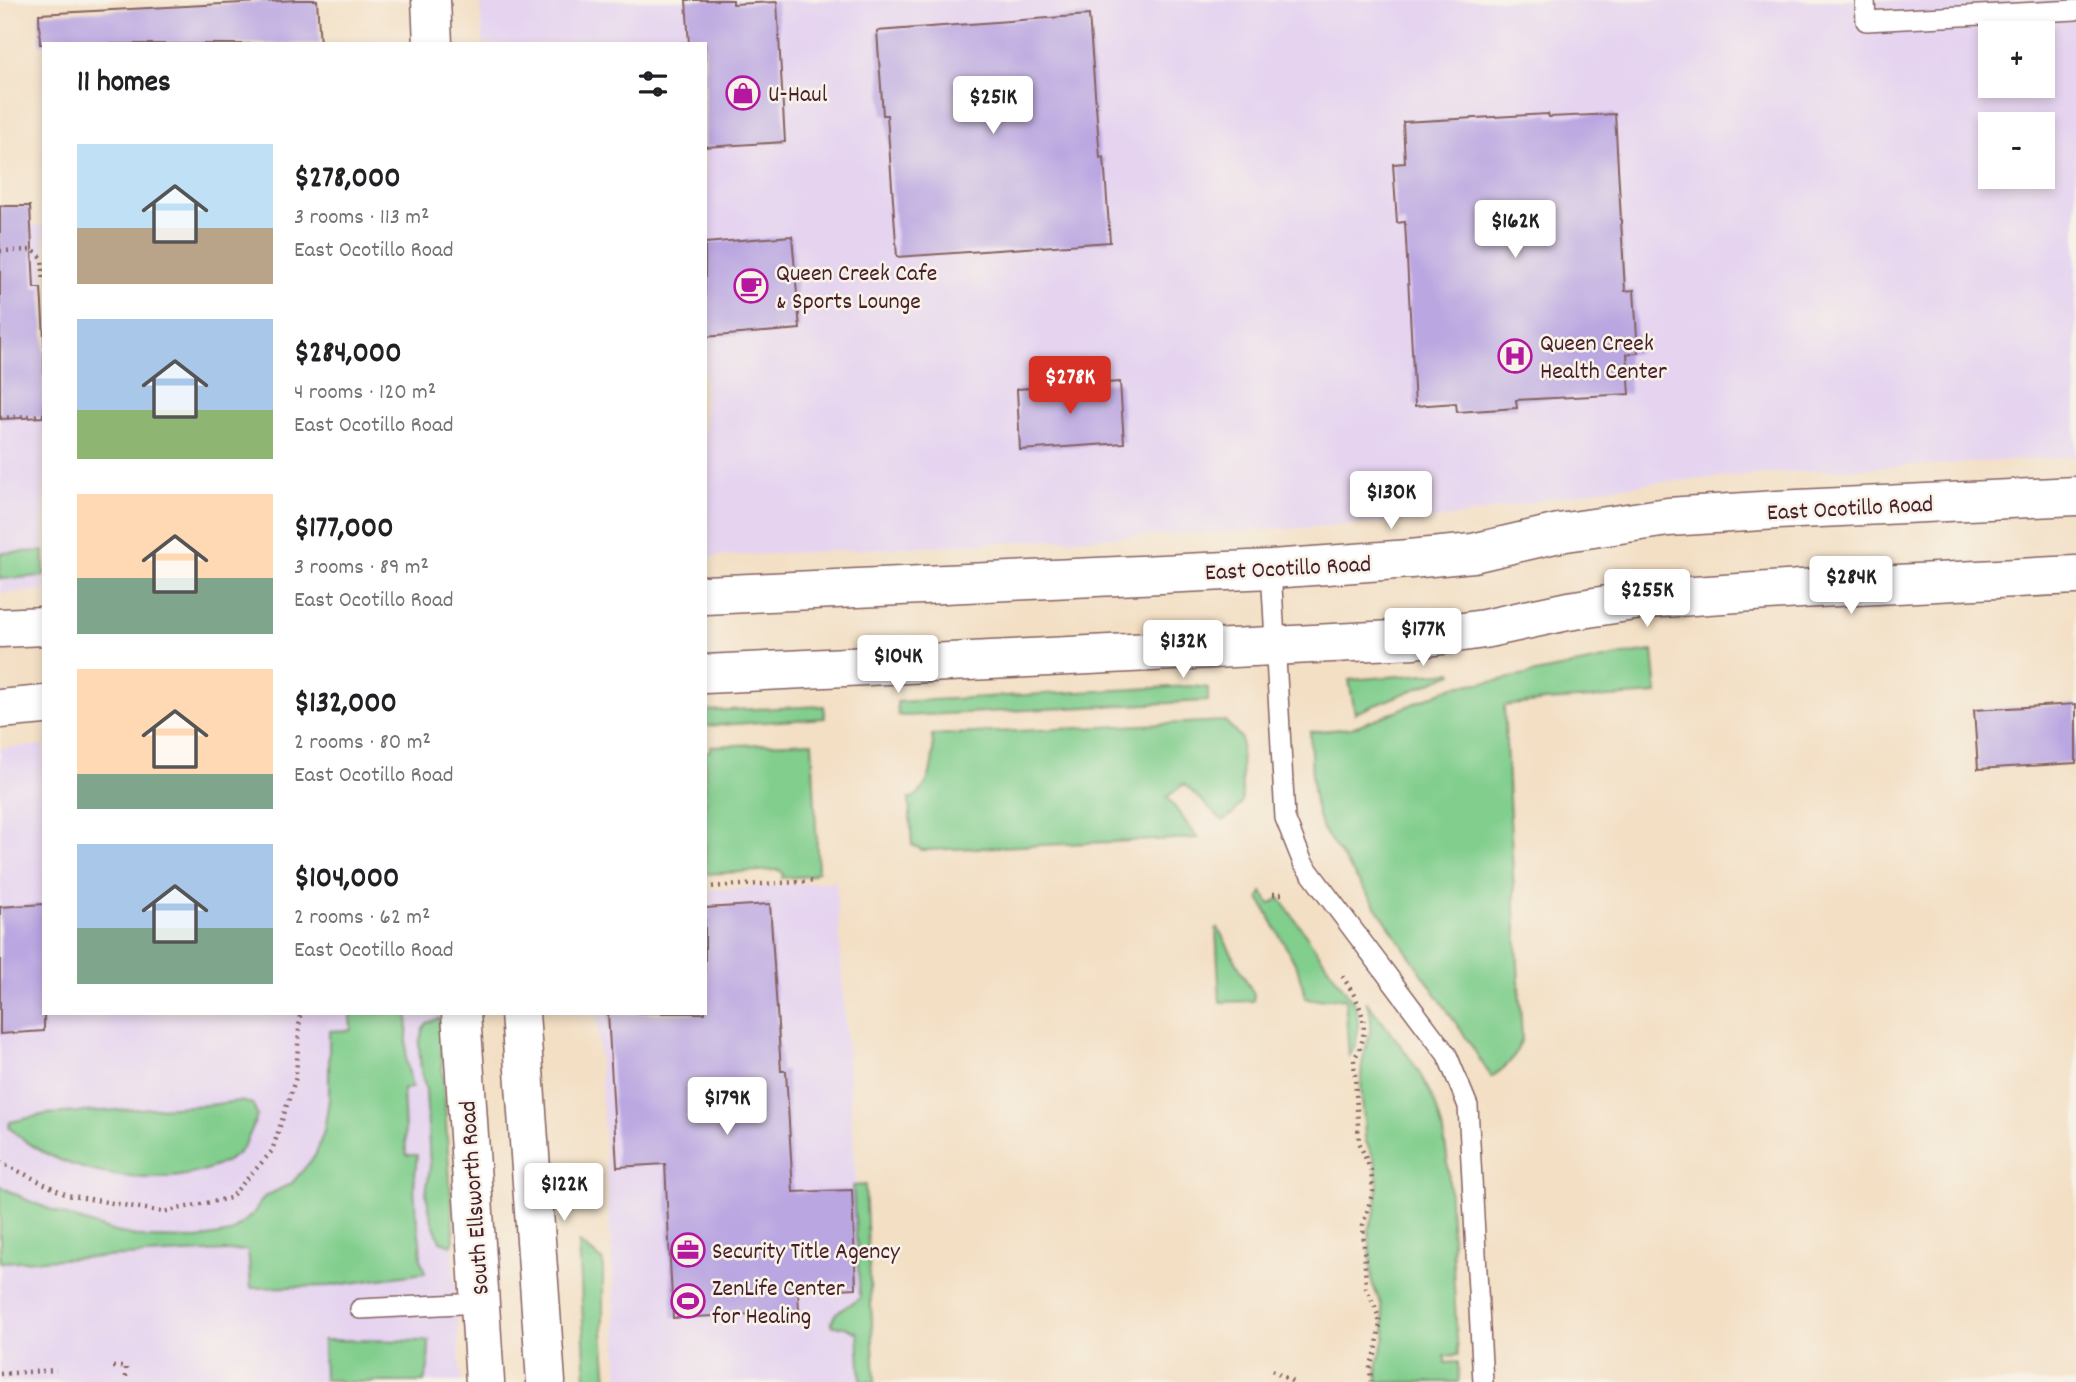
<!DOCTYPE html>
<html lang="en">
<head>
<meta charset="utf-8">
<style>
  :root { --surface:#fff; --page:#f2f2f2; --text:#202124; --muted:#757577; --accent:#d93025 }
  body { margin:0; font-family:Dekko,sans-serif; background:var(--page); color:var(--text); height:100vh; display:flex; flex-direction:column; font-size:26px; white-space:nowrap }
  * { box-sizing:border-box; margin:0 }
  p { font-size:23px; color:var(--muted) }
  .icon { flex:none; width:38px; height:38px; fill:none; stroke:currentColor; stroke-width:2; stroke-linecap:round; stroke-linejoin:round }
  .map { position:relative; flex:1; overflow:hidden }
  .side { position:absolute; left:42px; top:42px; width:665px; height:973px; display:flex; flex-direction:column; background:var(--surface); border-radius:0px; box-shadow:0 4px 10px #0003 }
  .side>* { flex:none }
  .tools { position:absolute; left:1978px; top:21px; display:grid; gap:14px }
  .tools a { display:grid; place-items:center; width:77px; height:77px; border-radius:0px; background:var(--surface); box-shadow:0 4px 10px #0003; font-size:35px }
  .price { position:absolute; translate:-50% -60px; padding:0 16px; border-radius:7px; background:#fff; color:#222; font-size:23px; line-height:46px; filter:drop-shadow(0 2px 4px #0008) }
  .price::after { content:''; position:absolute; left:50%; top:42px; width:21px; height:16px; margin-left:-10px; background:inherit; clip-path:polygon(0 0,100% 0,50% 100%) }
  .price.active { background:var(--accent); color:#fff }
  ul { padding:0; list-style:none }
  li { display:flex; align-items:center; gap:21px; height:175px; padding:0 35px }
  li span { display:grid; place-items:center; flex:none; width:196px; height:140px; border-radius:0px; color:#555 }
  li>.icon { margin-inline-start:auto }
  span .icon { width:84px; height:84px; fill:#fffc; stroke-width:1 }
  li b { font-size:30px }
  h2 { display:flex; justify-content:space-between; align-items:center; height:84px; padding:0 35px; font-size:30px }
  .map>svg:first-child { display:block }
</style>
</head>
<body>
<div class="map">
<svg width="2076" height="1382" viewBox="0 0 2076 1382">
  <rect width="100%" height="100%" fill="#f7f3e8"/>
  <filter id="ink" filterUnits="userSpaceOnUse"><feTurbulence type="fractalNoise" baseFrequency=".0143" numOctaves="2"/><feDisplacementMap in="SourceGraphic" scale="14" xChannelSelector="R" yChannelSelector="G"/><feConvolveMatrix kernelMatrix="1 2 1 2 8 2 1 2 1" color-interpolation-filters="sRGB"/></filter>
  <filter id="wash" filterUnits="userSpaceOnUse"><feTurbulence type="fractalNoise" baseFrequency=".00686" numOctaves="4" result="noise"/><feDisplacementMap in="SourceGraphic" scale="28" xChannelSelector="R" yChannelSelector="G"/><feGaussianBlur stdDeviation="1.57" result="paint"/><feColorMatrix in="noise" values="0 0 0 0 0 0 0 0 0 0 0 0 0 0 0 0 0 1.4 0 .05"/><feComposite in="paint" operator="in"/></filter>
  <g filter="url(#wash)">
    <rect width="100%" height="100%" fill="#f3dfc4"/>
    <path fill="#e5d3f0" fill-rule="evenodd" d="M 480,0 L 2076,0 L 2076,457 L 1775,473 L 1665,482 L 1600,489 L 1467,515 L 1436,519 L 1283,529 L 705,557 L 705,44 L 483,44 ZM 1990,33 L 2042,33 L 2042,86 L 1990,86 ZM 1990,124 L 2042,124 L 2042,177 L 1990,177 Z
      M 44,225 L 44,591 L 0,593 L 0,227 Z
      M 44,745 L 44,1013 L 439,1013 L 461,1382 L 0,1382 L 0,748 Z
      M 836,881 L 869,1382 L 619,1382 L 597,1013 L 705,1013 L 705,890 Z"/>
    <path fill="#81ce8d" stroke="#66765c" stroke-width="2" d="M 44,551 L 44,576 L 0,579 L 0,553 Z
      M 1653,651 L 1657,694 L 1545,701 L 1504,706 L 1522,1039 C 1514,1059 1509,1066 1491,1077 L 1469,1042 L 1322,828 C 1310,798 1312,763 1310,732 L 1351,728 L 1392,713 L 1454,686 L 1496,681 L 1623,655 Z
      M 1452,672 L 1453,674 L 1355,713 L 1349,680 Z
      M 1190,686 L 1208,688 L 1208,701 L 905,716 L 898,715 L 897,702 Z
      M 824,706 L 825,718 L 705,726 L 705,711 Z
      M 1225,721 L 1241,738 L 1242,802 L 1234,813 L 1223,821 L 1184,784 L 1167,797 L 1198,838 L 929,850 L 922,850 L 912,845 L 909,799 C 932,792 935,756 932,735 Z
      M 812,742 L 818,871 L 809,876 L 782,878 L 783,873 L 778,870 L 705,874 L 705,752 L 710,751 L 710,746 Z
      M 1262,892 L 1270,904 L 1280,898 L 1355,1005 C 1360,1021 1359,1043 1349,1057 L 1345,998 L 1311,1000 L 1306,998 L 1297,967 L 1259,898 Z
      M 1218,928 L 1254,995 L 1253,1001 L 1220,1002 L 1216,929 Z
      M 1366,1001 C 1391,1033 1420,1066 1435,1104 C 1449,1141 1449,1181 1451,1221 C 1453,1265 1455,1310 1458,1355 L 1445,1356 L 1445,1363 L 1458,1362 L 1459,1382 L 1377,1382 L 1378,1362 L 1385,1338 L 1385,1328 L 1381,1304 L 1372,1283 L 1369,1229 L 1376,1208 L 1378,1184 L 1375,1160 L 1366,1142 L 1365,1136 C 1364,1113 1359,1088 1362,1065 C 1365,1042 1378,1026 1366,1001 Z
      M 350,1013 L 408,1013 L 406,1059 L 412,1088 L 403,1089 L 406,1155 L 417,1155 L 414,1187 L 416,1213 L 420,1241 L 421,1260 L 425,1273 L 329,1286 L 251,1288 L 248,1250 L 0,1262 L 0,1186 L 29,1201 L 72,1218 L 115,1232 L 147,1238 L 197,1239 L 230,1233 L 253,1214 L 264,1197 L 292,1183 L 315,1156 L 324,1131 L 329,1100 L 329,1031 L 351,1030 Z
      M 439,1018 L 454,1240 L 452,1245 L 440,1241 L 431,1218 L 426,1194 L 430,1167 L 426,1090 L 421,1071 L 419,1044 L 423,1028 L 427,1023 Z
      M 240,1101 L 253,1104 L 257,1116 C 251,1131 246,1148 233,1157 C 223,1165 211,1168 199,1172 C 140,1188 53,1171 9,1127 L 10,1122 L 46,1114 L 209,1105 Z
      M 865,1185 L 875,1382 L 861,1382 L 858,1333 L 845,1327 L 833,1326 L 831,1323 L 836,1313 L 860,1298 L 853,1186 Z
      M 579,1243 L 601,1259 L 603,1263 L 603,1332 L 607,1382 L 586,1382 Z
      M 323,1340 L 429,1341 L 428,1368 L 424,1382 L 339,1382 L 338,1380 L 324,1380 Z"/>
    <g id="blocks">
      <path fill="#baa6e1" d="M 297,0 L 317,0 L 320,44 L 40,44 L 39,14 Z
        M 686,0 L 733,0 L 733,4 L 777,2 L 785,142 L 705,147 L 705,44 L 689,44 Z
        M 1089,15 L 1100,158 L 1104,157 L 1110,242 L 897,257 L 887,115 L 883,115 L 877,31 Z
        M 1548,114 L 1549,117 L 1615,114 L 1625,291 L 1634,290 L 1638,353 L 1627,354 L 1630,394 L 1516,400 L 1517,408 L 1457,412 L 1456,403 L 1415,406 L 1405,222 L 1397,223 L 1393,164 L 1405,163 L 1403,122 Z
        M 0,206 L 30,206 L 34,288 L 41,288 L 44,337 L 44,417 L 0,419 Z
        M 792,236 L 800,329 L 705,337 L 705,243 Z
        M 1120,382 L 1124,443 L 1020,450 L 1017,389 Z
        M 2076,704 L 2076,763 L 1978,769 L 1974,710 Z
        M 44,904 L 44,1031 L 0,1034 L 0,907 Z
        M 770,904 L 781,1071 L 786,1071 L 793,1192 L 852,1190 L 856,1288 L 798,1291 L 799,1312 L 673,1318 L 665,1164 L 617,1167 L 608,1013 L 705,1013 L 705,908 Z"/>
    </g>
  </g>
  <g filter="url(#ink)">
    <use href="#blocks" fill-opacity="0" stroke="#856261" stroke-width="2"/>
    <g fill="none" stroke-linecap="round" stroke-linejoin="round">
      <defs>
        <path id="lane" d="M 1865,0 L 1866,21 L 2076,10
          M 1271,569 L 1285,818 L 1303,863 L 1447,1055 L 1468,1106 L 1483,1382
          M 360,1309 L 480,1303"/>
        <path id="secondary" d="M 431,0 L 433,44
          M 705,595 L 1271,569 L 1410,559 L 1473,553 L 1559,533 L 1668,517 L 1777,510 L 2076,496
          M 0,628 L 44,626
          M 705,674 L 1414,639 L 1484,629 L 1568,611 L 1647,599 L 1816,588 L 2076,575
          M 0,709 L 44,705
          M 461,1013 L 485,1382
          M 520,1013 L 546,1382"/>
      </defs>
      <use href="#lane" stroke="#856261" stroke-width="22"/>
      <use href="#secondary" stroke="#856261" stroke-width="41"/>
      <path stroke="#856261" stroke-width="4.5" stroke-dasharray="2 5" stroke-linecap="butt" d="M 0,251 L 33,250 L 42,258 L 44,282
        M 0,418 L 44,415
        M 705,887 L 817,881
        M 1273,894 L 1286,894
        M 1342,976 C 1360,1002 1374,1028 1354,1059 L 1359,1142 L 1371,1171 L 1373,1191 L 1363,1225 L 1366,1288 L 1376,1309 L 1380,1323 L 1376,1352 L 1370,1366 L 1371,1382
        M 0,1162 L 67,1195 L 163,1212 L 230,1198 L 272,1151 L 296,1077 L 300,1013
        M 113,1367 L 126,1367 L 126,1382
        M 1272,1370 L 1293,1382
        M 0,1374 L 56,1370"/>
      <use href="#lane" stroke="#fff" stroke-width="19"/>
      <use href="#secondary" stroke="#fff" stroke-width="38"/>
    </g>
  </g>
  <defs>
    <symbol id="shop-ring" viewBox="-11 -11 22 22"><circle r="9.5" fill="#f7f3e8" stroke="#b5179e" stroke-width="1.5"/><path d="M-5-2.5h2.3a2.7 3.5 0 0 1 5.4 0H5L5.5 6h-11ZM-1.5-2.5h3a1.5 2.3 0 0 0-3 0Z" fill="#b5179e"/></symbol>
    <symbol id="cafe-ring" viewBox="-11 -11 22 22"><circle r="9.5" fill="#f7f3e8" stroke="#b5179e" stroke-width="1.5"/><path d="M-5.5-4.5H6V0H3Q3 3.5 0 3.5H-2.5Q-5.5 3.5-5.5 0ZM3-3.2v2h1.7v-2ZM-6 4.5H4V6H-6Z" fill="#b5179e"/></symbol>
    <symbol id="hospital-ring" viewBox="-11 -11 22 22"><circle r="9.5" fill="#f7f3e8" stroke="#b5179e" stroke-width="1.5"/><path d="M-5-5h3v3.5h4V-5h3V5h-3V1.5h-4V5h-3Z" fill="#b5179e"/></symbol>
    <symbol id="office-ring" viewBox="-11 -11 22 22"><circle r="9.5" fill="#f7f3e8" stroke="#b5179e" stroke-width="1.5"/><path d="M-6-3h4V-5.5h4V-3h4V5H-6ZM-1-4.5V-3h2v-1.5ZM-6 0V1H6V0Z" fill="#b5179e"/></symbol>
    <symbol id="stadium-ring" viewBox="-11 -11 22 22"><circle r="9.5" fill="#f7f3e8" stroke="#b5179e" stroke-width="1.5"/><path d="M0-5a6.5 5 0 1 0 0 10a6.5 5 0 1 0 0-10ZM-3.5-1.8h7v3.6h-7Z" fill="#b5179e"/></symbol>
  </defs>
  <g fill-rule="evenodd">
    <use href="#shop-ring" x="724" y="74" width="38" height="38"/>
    <use href="#cafe-ring" x="732" y="267" width="38" height="38"/>
    <use href="#hospital-ring" x="1496" y="337" width="38" height="38"/>
    <use href="#office-ring" x="669" y="1231" width="38" height="38"/>
    <use href="#stadium-ring" x="669" y="1282" width="38" height="38"/>
  </g>
  <g text-anchor="middle" stroke-width="5" stroke-linejoin="round" paint-order="stroke">
    <g font-size="24" fill="#4a1f2b" stroke="#f7f3e8" text-anchor="start">
      <text x="768" y="101">U-Haul</text>
      <text x="776" y="280">Queen Creek Cafe<tspan x="776" dy="28">&amp; Sports Lounge</tspan></text>
      <text x="1540" y="350">Queen Creek<tspan x="1540" dy="28">Health Center</tspan></text>
      <text x="712" y="1258">Security Title Agency</text>
      <text x="712" y="1295">ZenLife Center<tspan x="712" dy="28">for Healing</tspan></text>
    </g>
    <g font-size="24" fill="#4a1f2b" stroke="#f7f3e8">
      <text transform="translate(1850 507) rotate(-3)" y="8">East Ocotillo Road</text>
      <text transform="translate(1288 567) rotate(-3)" y="8">East Ocotillo Road</text>
      <text transform="translate(473 1198) rotate(-94)" y="8">South Ellsworth Road</text>
    </g>
  </g>
</svg>
<div class="tools">
<a>+</a>
<a>−</a>
</div>
<b class="price" style="left:993px;top:136px">$251K</b>
<b class="price" style="left:1515px;top:260px">$162K</b>
<b class="price active" style="left:1070px;top:416px">$278K</b>
<b class="price" style="left:1391px;top:531px">$130K</b>
<b class="price" style="left:1851px;top:616px">$284K</b>
<b class="price" style="left:1647px;top:629px">$255K</b>
<b class="price" style="left:1423px;top:668px">$177K</b>
<b class="price" style="left:1183px;top:680px">$132K</b>
<b class="price" style="left:898px;top:695px">$104K</b>
<b class="price" style="left:727px;top:1137px">$179K</b>
<b class="price" style="left:564px;top:1223px">$122K</b>
<section class="side">
<h2>11 homes<svg class="icon" aria-label="filters" viewBox="0 0 24 24"><path d="M4 7h16M4 17h16"/><circle cx="9" cy="7" r="2"/><circle cx="15" cy="17" r="2"/></svg></h2>
<ul>
<li><span style="background:linear-gradient(#bfe0f5 60%,#b9a48a 0)"><svg class="icon" aria-label="home" viewBox="0 0 24 24"><path d="M3 11l9-7 9 7M6 9v11h12V9"/></svg></span><div><b>$278,000</b><p>3 rooms · 113 m²</p><p>East Ocotillo Road</p></div></li>
<li><span style="background:linear-gradient(#a9c7e8 65%,#8fb573 0)"><svg class="icon" aria-label="home" viewBox="0 0 24 24"><path d="M3 11l9-7 9 7M6 9v11h12V9"/></svg></span><div><b>$284,000</b><p>4 rooms · 120 m²</p><p>East Ocotillo Road</p></div></li>
<li><span style="background:linear-gradient(#ffd9b3 60%,#7fa58c 0)"><svg class="icon" aria-label="home" viewBox="0 0 24 24"><path d="M3 11l9-7 9 7M6 9v11h12V9"/></svg></span><div><b>$177,000</b><p>3 rooms · 89 m²</p><p>East Ocotillo Road</p></div></li>
<li><span style="background:linear-gradient(#ffd9b3 75%,#7fa58c 0)"><svg class="icon" aria-label="home" viewBox="0 0 24 24"><path d="M3 11l9-7 9 7M6 9v11h12V9"/></svg></span><div><b>$132,000</b><p>2 rooms · 80 m²</p><p>East Ocotillo Road</p></div></li>
<li><span style="background:linear-gradient(#a9c7e8 60%,#7fa58c 0)"><svg class="icon" aria-label="home" viewBox="0 0 24 24"><path d="M3 11l9-7 9 7M6 9v11h12V9"/></svg></span><div><b>$104,000</b><p>2 rooms · 62 m²</p><p>East Ocotillo Road</p></div></li>
</ul>
</section>
</div>
</body>
</html>
